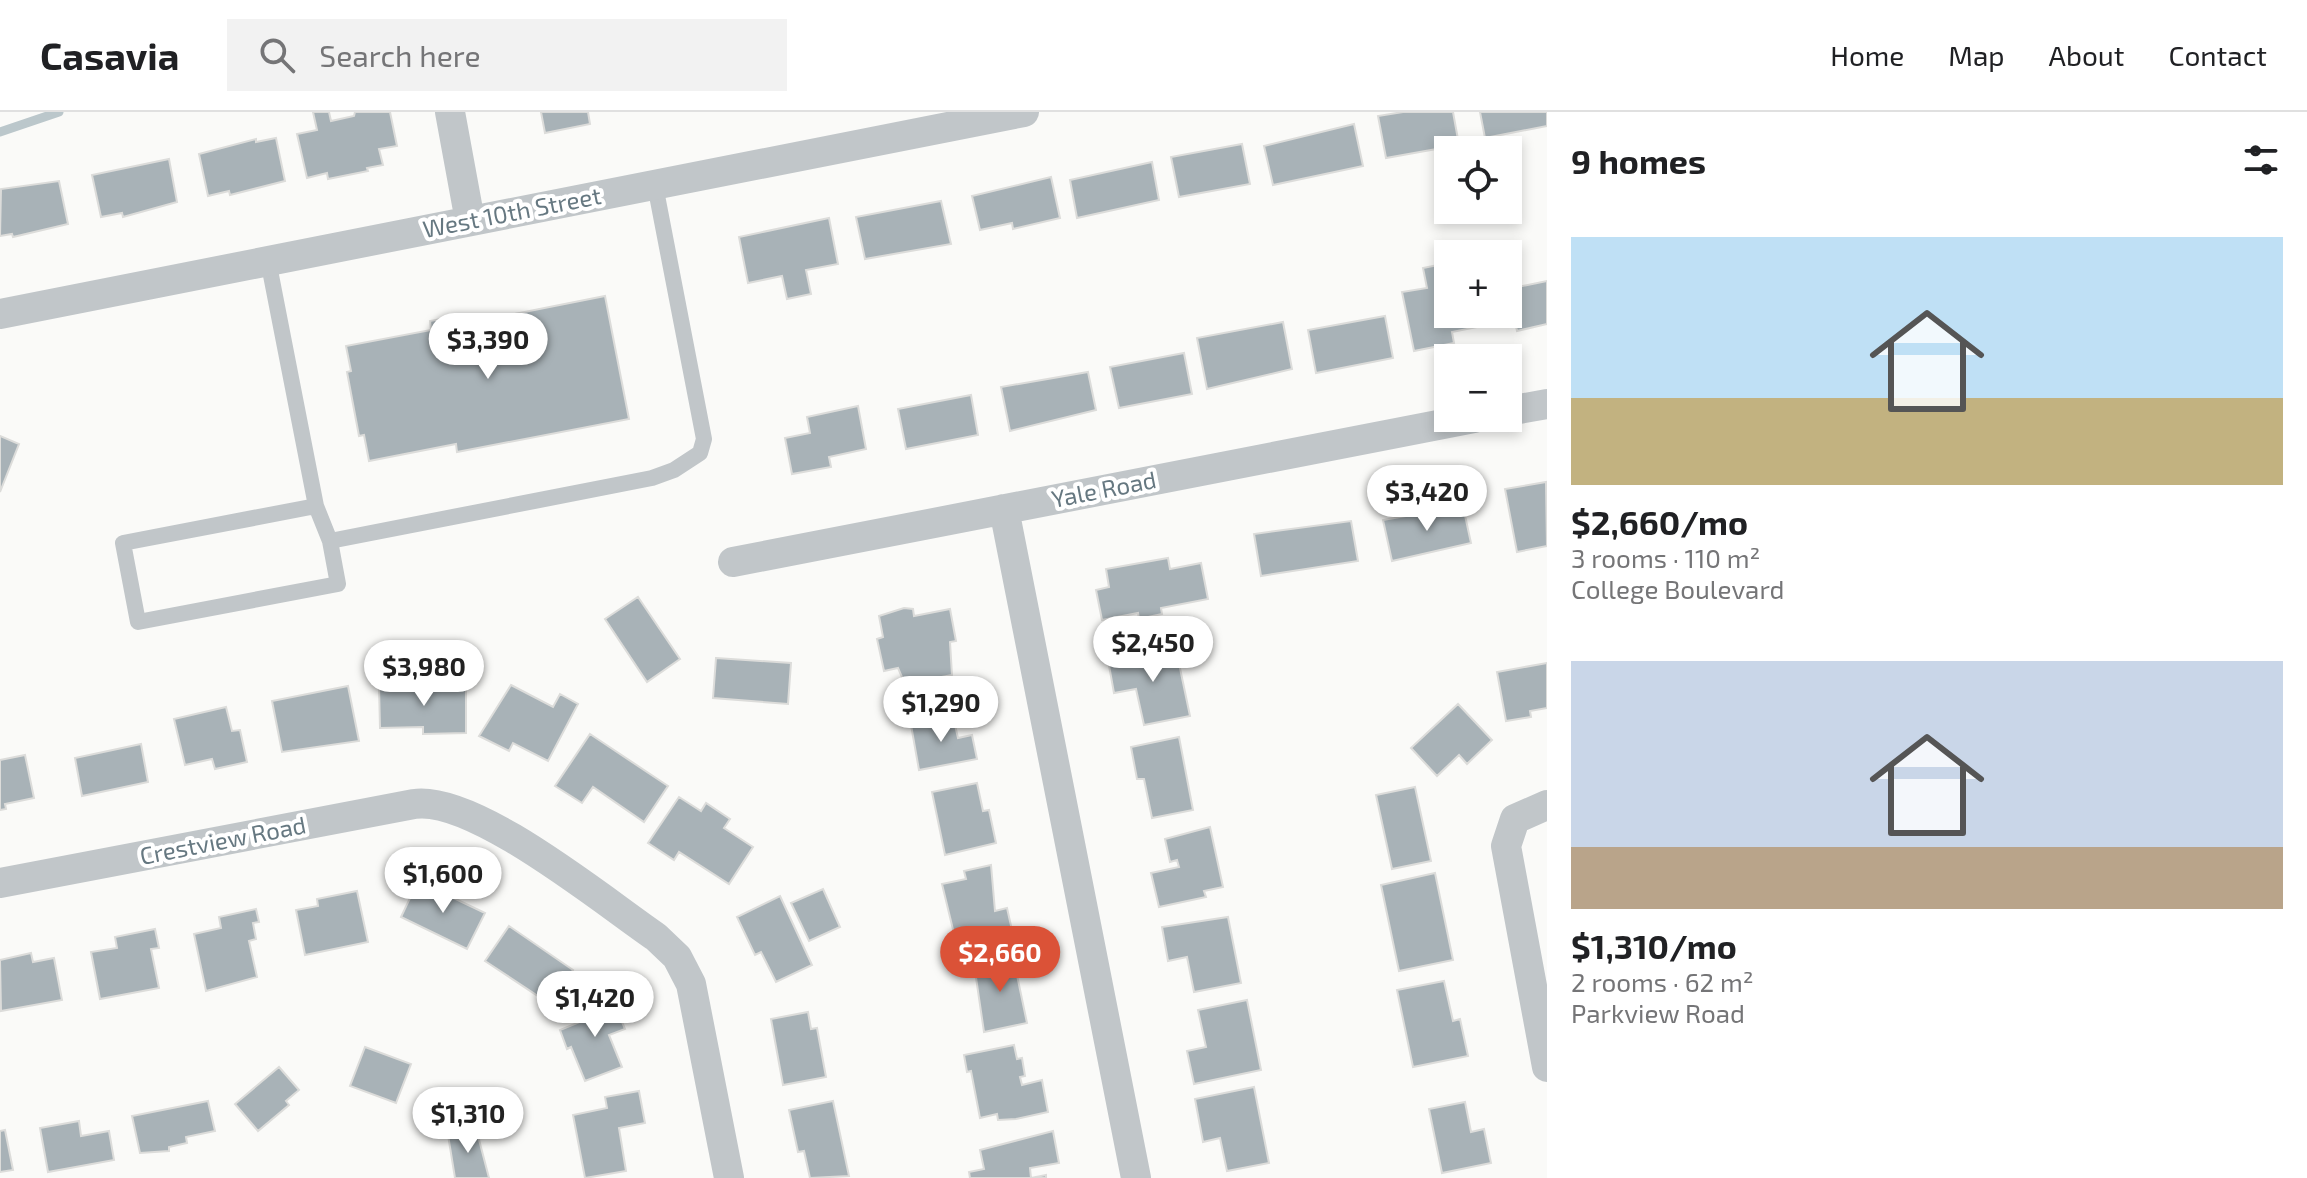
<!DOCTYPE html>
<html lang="en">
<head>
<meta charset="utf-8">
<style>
  :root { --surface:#fff; --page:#f2f2f2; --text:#202124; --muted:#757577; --line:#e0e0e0; --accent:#db5237 }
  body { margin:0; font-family:"Exo 2",sans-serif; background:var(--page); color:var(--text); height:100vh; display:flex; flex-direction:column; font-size:30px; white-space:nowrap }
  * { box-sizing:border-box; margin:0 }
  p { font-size:26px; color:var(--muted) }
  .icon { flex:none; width:44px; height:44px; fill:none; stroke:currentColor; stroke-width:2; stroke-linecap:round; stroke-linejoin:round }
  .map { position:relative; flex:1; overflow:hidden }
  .sheet { display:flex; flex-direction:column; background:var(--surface); width:760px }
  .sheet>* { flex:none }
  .fabs { position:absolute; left:1434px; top:24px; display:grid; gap:16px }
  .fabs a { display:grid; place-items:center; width:88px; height:88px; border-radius:0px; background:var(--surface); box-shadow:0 4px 12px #0003; font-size:40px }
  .price { position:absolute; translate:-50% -68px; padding:0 18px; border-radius:28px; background:#fff; color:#222; font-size:26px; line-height:52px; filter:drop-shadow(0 2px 4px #0008) }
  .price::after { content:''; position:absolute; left:50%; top:48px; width:24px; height:18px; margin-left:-12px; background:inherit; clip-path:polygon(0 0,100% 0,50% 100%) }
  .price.current { background:var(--accent); color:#fff }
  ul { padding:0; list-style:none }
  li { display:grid; align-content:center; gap:16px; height:424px; padding:0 24px }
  li span { display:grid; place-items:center; height:248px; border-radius:0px; color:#555 }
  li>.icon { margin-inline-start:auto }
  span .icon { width:144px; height:144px; fill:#fffc; stroke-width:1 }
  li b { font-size:34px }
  h2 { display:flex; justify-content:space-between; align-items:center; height:96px; padding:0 24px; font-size:34px }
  header { display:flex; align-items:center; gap:48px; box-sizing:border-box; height:112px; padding:0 40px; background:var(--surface); border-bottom:2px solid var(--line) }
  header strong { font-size:38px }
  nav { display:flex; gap:44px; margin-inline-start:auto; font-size:28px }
  .search { width:560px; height:72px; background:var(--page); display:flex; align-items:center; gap:20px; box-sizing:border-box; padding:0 28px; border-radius:0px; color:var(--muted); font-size:30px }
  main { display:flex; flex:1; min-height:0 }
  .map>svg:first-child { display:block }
</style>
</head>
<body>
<header>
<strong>Casavia</strong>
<div class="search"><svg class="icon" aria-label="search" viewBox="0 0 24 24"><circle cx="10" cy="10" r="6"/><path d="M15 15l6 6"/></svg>Search here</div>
<nav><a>Home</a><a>Map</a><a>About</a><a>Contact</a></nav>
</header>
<main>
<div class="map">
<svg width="1547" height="1066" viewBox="0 0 1547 1066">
  <rect width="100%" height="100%" fill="#fafaf8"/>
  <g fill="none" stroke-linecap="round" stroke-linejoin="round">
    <path stroke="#bbc7cb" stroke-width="9" d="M 0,20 L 59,0"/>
  </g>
  <path fill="#a8b2b7" stroke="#dcdcda" stroke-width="2" d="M 313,0 L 329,0 L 331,9 L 354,4 L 355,0 L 390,0 L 397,34 L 379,37 L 383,53 L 367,56 L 368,59 L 328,67 L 327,61 L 307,66 L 297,22 L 317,18 Z
    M 541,0 L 588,0 L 590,12 L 545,21 Z
    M 1403,0 L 1453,0 L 1459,33 L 1386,46 L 1378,4 Z
    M 1480,0 L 1547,0 L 1547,14 L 1485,26 Z
    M 1354,12 L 1363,54 L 1273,73 L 1264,34 Z
    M 276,26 L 285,69 L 230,83 L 229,79 L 208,84 L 199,42 L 256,27 L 256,30 Z
    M 1242,32 L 1250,72 L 1179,85 L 1171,45 Z
    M 169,47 L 177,90 L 123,105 L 122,101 L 101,105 L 92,63 Z
    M 1152,50 L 1159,88 L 1077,106 L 1070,68 Z
    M 1051,65 L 1060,106 L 1013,117 L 1012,111 L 980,118 L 972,84 Z
    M 59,69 L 68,112 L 13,125 L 12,122 L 0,124 L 1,77 Z
    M 941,89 L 951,132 L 865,147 L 856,105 Z
    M 829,106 L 838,152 L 806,158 L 811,182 L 787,187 L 782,164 L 748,171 L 739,125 Z
    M 1448,151 L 1448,202 L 1500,202 L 1502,210 L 1452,220 L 1454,231 L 1414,239 L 1402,180 L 1427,176 L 1423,156 Z
    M 1547,169 L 1547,212 L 1517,219 L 1508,177 Z
    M 605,184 L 629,307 L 457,340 L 456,332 L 369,349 L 364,323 L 359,324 L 347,260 L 351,259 L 346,234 L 431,218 L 430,209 L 457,204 L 459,213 Z
    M 1385,204 L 1393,246 L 1316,261 L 1308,218 Z
    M 1283,210 L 1292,257 L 1207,277 L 1197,226 Z
    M 1184,241 L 1192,282 L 1119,296 L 1110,255 Z
    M 1088,260 L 1096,298 L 1010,319 L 1001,275 Z
    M 971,283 L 978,323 L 906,337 L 898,297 Z
    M 858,294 L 866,337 L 829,345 L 831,355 L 792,362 L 785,326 L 810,321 L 807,305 Z
    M 0,324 L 19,332 L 0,380 Z
    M 1546,370 L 1547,434 L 1517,440 L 1505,377 Z
    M 1463,394 L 1471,431 L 1392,449 L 1383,408 Z
    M 1351,409 L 1358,449 L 1261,464 L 1254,422 Z
    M 1168,446 L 1170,457 L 1201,451 L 1208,487 L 1161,496 L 1162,502 L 1139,507 L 1138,501 L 1102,508 L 1096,478 L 1109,475 L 1106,457 Z
    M 638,485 L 680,547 L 647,570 L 605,507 Z
    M 904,496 L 913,497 L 914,504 L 950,497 L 956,529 L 950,530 L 952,563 L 905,572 L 898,556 L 884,559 L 877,527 L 883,525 L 879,504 Z
    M 1176,537 L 1190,604 L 1144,613 L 1136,577 L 1114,581 L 1108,548 Z
    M 716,546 L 791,551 L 788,592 L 713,586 Z
    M 1547,551 L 1547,596 L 1530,599 L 1531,605 L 1506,609 L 1497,560 Z
    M 466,573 L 466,621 L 423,622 L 423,615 L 380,616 L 379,574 Z
    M 511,573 L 553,595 L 560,582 L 578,592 L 548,649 L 513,631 L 509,639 L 479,624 Z
    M 348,574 L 359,629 L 282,640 L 272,589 Z
    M 951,575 L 956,604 L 927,609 L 922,581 Z
    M 1458,592 L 1492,628 L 1467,652 L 1459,643 L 1437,664 L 1411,636 Z
    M 226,595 L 232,619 L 240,618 L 247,650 L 215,657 L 212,647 L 185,653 L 174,607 Z
    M 953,604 L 958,626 L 972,623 L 977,647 L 919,658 L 911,613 Z
    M 590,622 L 668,674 L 644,710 L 593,675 L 582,691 L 555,674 Z
    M 1179,625 L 1193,698 L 1152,706 L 1144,667 L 1137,667 L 1131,635 Z
    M 141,632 L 148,670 L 82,684 L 75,646 Z
    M 25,643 L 34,686 L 5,692 L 6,697 L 0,698 L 0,648 Z
    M 977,671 L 983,699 L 989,698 L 996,731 L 945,743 L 932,680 Z
    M 1415,675 L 1431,749 L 1392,757 L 1376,683 Z
    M 679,685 L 701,699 L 706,691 L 730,707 L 724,716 L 753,735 L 729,772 L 679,740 L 674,748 L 648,731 Z
    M 1210,715 L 1223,775 L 1204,779 L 1206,785 L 1159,795 L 1151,761 L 1179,755 L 1177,748 L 1170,750 L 1165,727 Z
    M 991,753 L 995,799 L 1007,796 L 1014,827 L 986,833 L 984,824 L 956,830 L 942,772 L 966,767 L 964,759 Z
    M 1435,761 L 1453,848 L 1399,859 L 1381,773 Z
    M 418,769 L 485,801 L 467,837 L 401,805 Z
    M 823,777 L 840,815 L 809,829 L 791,791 Z
    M 357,779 L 368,830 L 305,843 L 296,798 L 318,794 L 317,787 Z
    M 780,784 L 812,853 L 776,870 L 761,840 L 755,843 L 737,805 Z
    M 256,797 L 259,810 L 253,811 L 256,827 L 249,829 L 257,865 L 206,879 L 194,822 L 221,816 L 219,805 Z
    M 1228,805 L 1241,871 L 1194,880 L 1187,845 L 1168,849 L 1162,815 Z
    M 509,814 L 573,858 L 550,892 L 485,849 Z
    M 155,817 L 159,836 L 151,837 L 159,876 L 100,887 L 91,840 L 117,836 L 115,825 Z
    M 31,841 L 33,850 L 54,846 L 62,888 L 1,899 L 0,848 Z
    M 1013,844 L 1027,911 L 984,920 L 974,852 Z
    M 1444,869 L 1453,909 L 1460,907 L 1468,944 L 1413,955 L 1397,878 Z
    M 611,884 L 625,917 L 609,923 L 622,955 L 585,969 L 571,935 L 567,937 L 560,918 L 587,907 L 582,895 Z
    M 1247,888 L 1261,958 L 1194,972 L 1187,939 L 1206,935 L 1198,898 Z
    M 808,900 L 811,917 L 817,916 L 826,965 L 783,973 L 771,907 Z
    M 1014,933 L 1017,947 L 1022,946 L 1025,964 L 1020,965 L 1022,973 L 1042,968 L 1048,1000 L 1016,1007 L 998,1008 L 997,1002 L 980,1006 L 971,959 L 967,960 L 964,943 Z
    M 365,935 L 411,952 L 396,991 L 350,974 Z
    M 279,955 L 299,978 L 286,989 L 289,993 L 258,1019 L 235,992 Z
    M 1254,975 L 1269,1051 L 1227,1059 L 1220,1026 L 1203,1030 L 1195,987 Z
    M 639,979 L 645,1011 L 619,1016 L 626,1059 L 585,1066 L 573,1003 L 607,996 L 605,985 Z
    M 208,989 L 215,1019 L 186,1025 L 187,1031 L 169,1035 L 169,1039 L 140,1041 L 132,1004 Z
    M 833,989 L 849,1064 L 810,1066 L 804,1039 L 798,1040 L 789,998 Z
    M 1465,990 L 1471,1020 L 1484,1017 L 1491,1051 L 1442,1061 L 1429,997 Z
    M 79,1009 L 81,1024 L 109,1019 L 114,1048 L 48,1060 L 40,1016 Z
    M 476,1016 L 489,1066 L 455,1066 L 448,1023 Z
    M 5,1018 L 13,1058 L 0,1060 L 0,1019 Z
    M 1053,1019 L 1059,1051 L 1030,1056 L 1031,1066 L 1046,1063 L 1046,1066 L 970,1066 L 969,1060 L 984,1057 L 980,1038 Z"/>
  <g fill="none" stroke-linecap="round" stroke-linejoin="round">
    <path stroke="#c1c6c9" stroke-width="16" d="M 268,148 L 316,394 L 330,429 L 338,472 L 138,510 L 123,431 L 316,394
      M 330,429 L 652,366 L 674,358 L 700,341 L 704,327 L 655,73"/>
    <path stroke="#c1c6c9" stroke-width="30" d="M 450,0 L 470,109
      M 0,202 L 1024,0
      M 1508,299 L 1547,292
      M 1004,397 L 1136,1066
      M 733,450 L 1474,306
      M 1547,693 L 1515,707 L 1506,734 L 1547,955
      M 0,771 L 414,692 C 474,683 602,788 656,825 L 677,845 L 691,872 L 729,1066"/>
  </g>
  <g text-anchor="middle" stroke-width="8" stroke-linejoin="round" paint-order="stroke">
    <g font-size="24" fill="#667881" stroke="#fff">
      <text transform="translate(512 101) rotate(-11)" y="8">West 10th Street</text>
      <text transform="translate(1104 378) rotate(-11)" y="8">Yale Road</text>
      <text transform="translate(223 729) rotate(-11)" y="8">Crestview Road</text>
    </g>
  </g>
</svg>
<div class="fabs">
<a><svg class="icon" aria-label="locate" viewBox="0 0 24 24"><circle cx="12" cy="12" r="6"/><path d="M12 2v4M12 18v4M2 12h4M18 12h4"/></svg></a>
<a>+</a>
<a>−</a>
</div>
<b class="price" style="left:488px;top:269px">$3,390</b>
<b class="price" style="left:1427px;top:421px">$3,420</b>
<b class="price" style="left:1153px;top:572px">$2,450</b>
<b class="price" style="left:424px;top:596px">$3,980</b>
<b class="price" style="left:941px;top:632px">$1,290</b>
<b class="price" style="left:443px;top:803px">$1,600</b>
<b class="price current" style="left:1000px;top:882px">$2,660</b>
<b class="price" style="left:595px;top:927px">$1,420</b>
<b class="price" style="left:468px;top:1043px">$1,310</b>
</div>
<section class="sheet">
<h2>9 homes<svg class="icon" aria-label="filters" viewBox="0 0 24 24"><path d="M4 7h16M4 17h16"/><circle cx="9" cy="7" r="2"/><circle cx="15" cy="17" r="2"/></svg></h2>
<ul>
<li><span style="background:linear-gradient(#bfe0f5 65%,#c2b280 0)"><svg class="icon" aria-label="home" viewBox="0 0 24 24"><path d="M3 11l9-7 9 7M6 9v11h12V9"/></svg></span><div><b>$2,660/mo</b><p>3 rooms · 110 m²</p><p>College Boulevard</p></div></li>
<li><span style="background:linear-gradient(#c9d6e8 75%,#b9a48a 0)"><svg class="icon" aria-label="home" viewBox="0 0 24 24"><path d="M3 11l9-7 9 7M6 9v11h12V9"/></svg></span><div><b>$1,310/mo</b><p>2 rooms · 62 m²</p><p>Parkview Road</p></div></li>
</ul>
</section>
</main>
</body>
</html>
